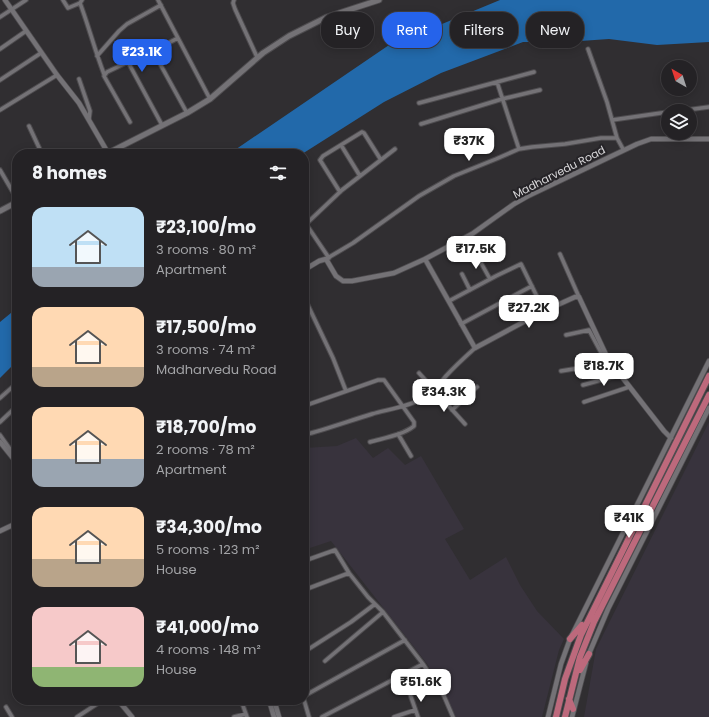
<!DOCTYPE html>
<html lang="en">
<head>
<meta charset="utf-8">
<style>
  :root { --surface:#242225; --page:#302f32; --text:#f1f3f6; --muted:#a3a4a7; --line:#413f42; --accent:#2563eb }
  body { margin:0; font-family:Poppins,sans-serif; background:var(--page); color:var(--text); height:100vh; display:flex; flex-direction:column; font-size:15px; white-space:nowrap }
  * { box-sizing:border-box; margin:0 }
  p { font-size:13px; color:var(--muted) }
  .icon { flex:none; width:22px; height:22px; fill:none; stroke:currentColor; stroke-width:2; stroke-linecap:round; stroke-linejoin:round }
  .map { position:relative; flex:1; overflow:hidden }
  .sheet { position:absolute; left:12px; top:149px; width:297px; height:556px; display:flex; flex-direction:column; background:var(--surface); border-radius:16px; box-shadow:0 2px 10px #0003,0 0 0 1px var(--line) }
  .sheet>* { flex:none }
  .guide { position:absolute; left:321px; top:12px; width:328px; height:36px; display:flex; gap:8px }
  .needle { width:26px; rotate:321deg }
  .controls { position:absolute; left:661px; top:60px; display:grid; gap:8px }
  .controls a { display:grid; place-items:center; width:36px; height:36px; border-radius:50%; background:var(--surface); box-shadow:0 2px 10px #0003,0 0 0 1px var(--line); font-size:20px }
  .price { position:absolute; translate:-50% -34px; padding:0 9px; border-radius:8px; background:#fff; color:#222; font-size:13px; line-height:26px; filter:drop-shadow(0 1px 2px #0008) }
  .price::after { content:''; position:absolute; left:50%; top:24px; width:12px; height:9px; margin-left:-6px; background:inherit; clip-path:polygon(0 0,100% 0,50% 100%) }
  .price.selected { background:var(--accent); color:#fff }
  ul { padding:0; list-style:none }
  li { display:flex; align-items:center; gap:12px; height:100px; padding:0 20px }
  li span { display:grid; place-items:center; flex:none; width:112px; height:80px; border-radius:12px; color:#555 }
  li>.icon { margin-inline-start:auto }
  span .icon { width:48px; height:48px; fill:#fffc; stroke-width:1 }
  li b { font-size:17px }
  h2 { display:flex; justify-content:space-between; align-items:center; height:48px; padding:0 20px; font-size:17px }
  .chip { padding:0 14px; border-radius:16px; background:var(--surface); box-shadow:0 2px 10px #0003,0 0 0 1px var(--line); font-size:14px; line-height:36px }
  .chip.selected { background:var(--accent); color:#fff }
  .map>svg:first-child { display:block }
</style>
</head>
<body>
<div class="map">
<svg width="709" height="717" viewBox="0 0 709 717">
  <rect width="100%" height="100%" fill="#302e31"/>
  <path fill="#38333d" d="M 709,422 L 709,717 L 584,717 L 596,649 Z
    M 356,438 L 373,458 L 388,448 L 405,465 L 421,456 L 464,529 L 445,539 L 470,580 L 506,557 L 520,585 L 537,611 L 564,639 L 559,650 L 542,717 L 456,717 L 428,665 L 331,541 L 304,550 L 304,448 L 337,446 Z"/>
  <path fill="#2269aa" d="M 500,0 L 709,0 L 709,42 L 657,45 L 609,39 L 566,42 L 523,42 L 441,73 L 384,102 L 302,154 L 229,154 L 392,43 L 413,36 Z
    M 17,308 L 17,361 L 0,378 L 0,322 Z"/>
  <g fill="none" stroke-linecap="round" stroke-linejoin="round">
    <defs>
      <path id="minor" d="M 63,0 L 68,8 L 80,3 L 82,0
        M 158,0 L 210,99
        M 234,0 L 233,3 L 235,9 L 257,57
        M 80,3 C 89,27 95,51 104,74
        M 0,17 L 26,0
        M 0,49 L 26,31
        M 588,49 L 607,102 L 617,138
        M 153,51 L 187,113
        M 97,56 L 119,31 L 127,24 L 161,5
        M 128,62 L 107,72 L 104,76 L 130,122
        M 79,79 L 90,111 L 89,119
        M 0,80 L 41,53
        M 419,103 L 497,82
        M 0,110 L 57,75
        M 679,111 L 709,107
        M 612,120 L 668,112
        M 421,124 L 502,99 L 540,90
        M 162,125 L 128,62 L 153,51 L 178,38
        M 29,126 L 42,154
        M 341,145 L 360,176
        M 519,149 L 497,82 L 534,72
        M 0,170 L 17,199
        M 340,192 L 320,160 L 323,156 L 362,132 L 364,133 L 381,160
        M 304,221 L 329,258
        M 306,224 L 342,190 L 395,149
        M 476,254 L 490,279
        M 560,254 L 579,297
        M 326,259 L 353,243 L 419,196 L 454,176 L 496,159 L 519,149 L 532,147 L 565,144 L 601,138 L 617,138 L 623,149
        M 462,274 L 470,290
        M 304,297 L 333,358 L 346,391
        M 449,301 L 496,276 L 521,264 L 544,311
        M 461,324 L 532,286
        M 566,335 L 589,330 L 605,360
        M 561,371 L 586,367 L 605,360
        M 419,373 L 465,424
        M 583,385 L 619,375
        M 0,398 L 17,383
        M 584,402 L 629,387
        M 304,406 L 378,380 L 384,380 L 414,422 L 414,426 C 403,435 384,438 370,442
        M 452,410 L 477,387
        M 0,422 L 17,406
        M 17,434 L 14,438 L 17,443
        M 398,434 L 411,456
        M 0,435 L 15,456 L 14,459
        M 304,435 C 327,429 349,421 372,414 C 390,409 411,406 428,396 C 436,391 440,383 446,376 C 455,366 465,357 475,348
        M 304,561 L 335,550 L 349,573 L 368,597 L 383,612 L 423,664
        M 16,562 L 17,561
        M 304,590 L 349,573
        M 304,652 L 351,622 L 375,604
        M 325,661 L 383,612
        M 410,694 L 418,717
        M 304,696 L 405,640
        M 46,700 L 52,702 L 59,700
        M 241,700 L 247,717
        M 304,700 L 309,717
        M 6,707 L 12,717
        M 77,717 L 103,700
        M 234,717 L 246,714
        M 322,717 L 423,664 L 444,696 L 453,717
        M 394,717 L 415,710"/>
      <path id="tertiary" d="M 5,0 L 57,75 L 79,103 L 108,153
        M 425,259 L 475,348 L 544,311 L 575,297 L 579,297 L 608,359 L 664,431 L 671,438
        M 304,270 L 319,261 L 326,259 L 336,276 L 343,281 L 352,281 L 394,273 L 425,259 L 472,234 L 514,204 L 528,196 L 637,144 L 651,139 L 709,139
        M 0,442 L 17,463
        M 0,531 L 17,523
        M 588,656 L 608,609 L 709,408
        M 118,700 L 132,717
        M 269,700 L 274,717
        M 274,700 L 279,717
        M 548,717 L 561,664 L 570,639 L 709,361
        M 572,717 L 586,663"/>
      <path id="secondary" d="M 106,154 L 187,113 L 210,99 L 263,53 L 289,36 L 327,17 L 379,0
        M 0,211 L 17,202"/>
      <path id="trunk" d="M 570,639 L 582,625
        M 580,670 L 589,654
        M 569,699 L 573,709
        M 556,717 L 565,679 L 581,635 L 709,376
        M 565,717 L 580,657 L 594,622 L 709,395"/>
    </defs>
    <use href="#minor" stroke="#4e4c4f" stroke-width="5.5"/>
    <use href="#tertiary" stroke="#4e4c4f" stroke-width="6"/>
    <use href="#secondary" stroke="#4e4c4f" stroke-width="7"/>
    <use href="#trunk" stroke="#4e4c4f" stroke-width="8"/>
    <use href="#minor" stroke="#747276" stroke-width="3.5"/>
    <use href="#tertiary" stroke="#747276" stroke-width="4.5"/>
    <use href="#secondary" stroke="#747276" stroke-width="5"/>
    <use href="#trunk" stroke="#bd697c" stroke-width="6"/>
  </g>
  <g text-anchor="middle" stroke-width="4" stroke-linejoin="round" paint-order="stroke">
    <g font-size="11" fill="#d9d8da" stroke="#262428">
      <text transform="translate(559 172) rotate(-27)" y="4">Madharvedu Road</text>
    </g>
  </g>
</svg>
<div class="controls">
<a><svg class="needle" viewBox="-14 -14 28 28"><path d="M0-13l5 13h-10z" fill="#e53935"/><path d="M0 13l5-13h-10z" fill="#a3a4a7"/></svg></a>
<a><svg class="icon" aria-label="layers" viewBox="0 0 24 24"><path d="M12 4l9 5-9 5-9-5zM3 14l9 5 9-5"/></svg></a>
</div>
<b class="price selected" style="left:142px;top:73px">₹23.1K</b>
<b class="price" style="left:469px;top:162px">₹37K</b>
<b class="price" style="left:476px;top:270px">₹17.5K</b>
<b class="price" style="left:529px;top:329px">₹27.2K</b>
<b class="price" style="left:604px;top:387px">₹18.7K</b>
<b class="price" style="left:444px;top:413px">₹34.3K</b>
<b class="price" style="left:629px;top:539px">₹41K</b>
<b class="price" style="left:421px;top:703px">₹51.6K</b>
<div class="guide">
<a class="chip">Buy</a>
<a class="chip selected">Rent</a>
<a class="chip">Filters</a>
<a class="chip">New</a>
</div>
<section class="sheet">
<h2>8 homes<svg class="icon" aria-label="filters" viewBox="0 0 24 24"><path d="M4 7h16M4 17h16"/><circle cx="9" cy="7" r="2"/><circle cx="15" cy="17" r="2"/></svg></h2>
<ul>
<li><span style="background:linear-gradient(#bfe0f5 75%,#9aa5b1 0)"><svg class="icon" aria-label="home" viewBox="0 0 24 24"><path d="M3 11l9-7 9 7M6 9v11h12V9"/></svg></span><div><b>₹23,100/mo</b><p>3 rooms · 80 m²</p><p>Apartment</p></div></li>
<li><span style="background:linear-gradient(#ffd9b3 75%,#b9a48a 0)"><svg class="icon" aria-label="home" viewBox="0 0 24 24"><path d="M3 11l9-7 9 7M6 9v11h12V9"/></svg></span><div><b>₹17,500/mo</b><p>3 rooms · 74 m²</p><p>Madharvedu Road</p></div></li>
<li><span style="background:linear-gradient(#ffd9b3 65%,#9aa5b1 0)"><svg class="icon" aria-label="home" viewBox="0 0 24 24"><path d="M3 11l9-7 9 7M6 9v11h12V9"/></svg></span><div><b>₹18,700/mo</b><p>2 rooms · 78 m²</p><p>Apartment</p></div></li>
<li><span style="background:linear-gradient(#ffd9b3 65%,#b9a48a 0)"><svg class="icon" aria-label="home" viewBox="0 0 24 24"><path d="M3 11l9-7 9 7M6 9v11h12V9"/></svg></span><div><b>₹34,300/mo</b><p>5 rooms · 123 m²</p><p>House</p></div></li>
<li><span style="background:linear-gradient(#f6c9c9 75%,#8fb573 0)"><svg class="icon" aria-label="home" viewBox="0 0 24 24"><path d="M3 11l9-7 9 7M6 9v11h12V9"/></svg></span><div><b>₹41,000/mo</b><p>4 rooms · 148 m²</p><p>House</p></div></li>
</ul>
</section>
</div>
</body>
</html>
